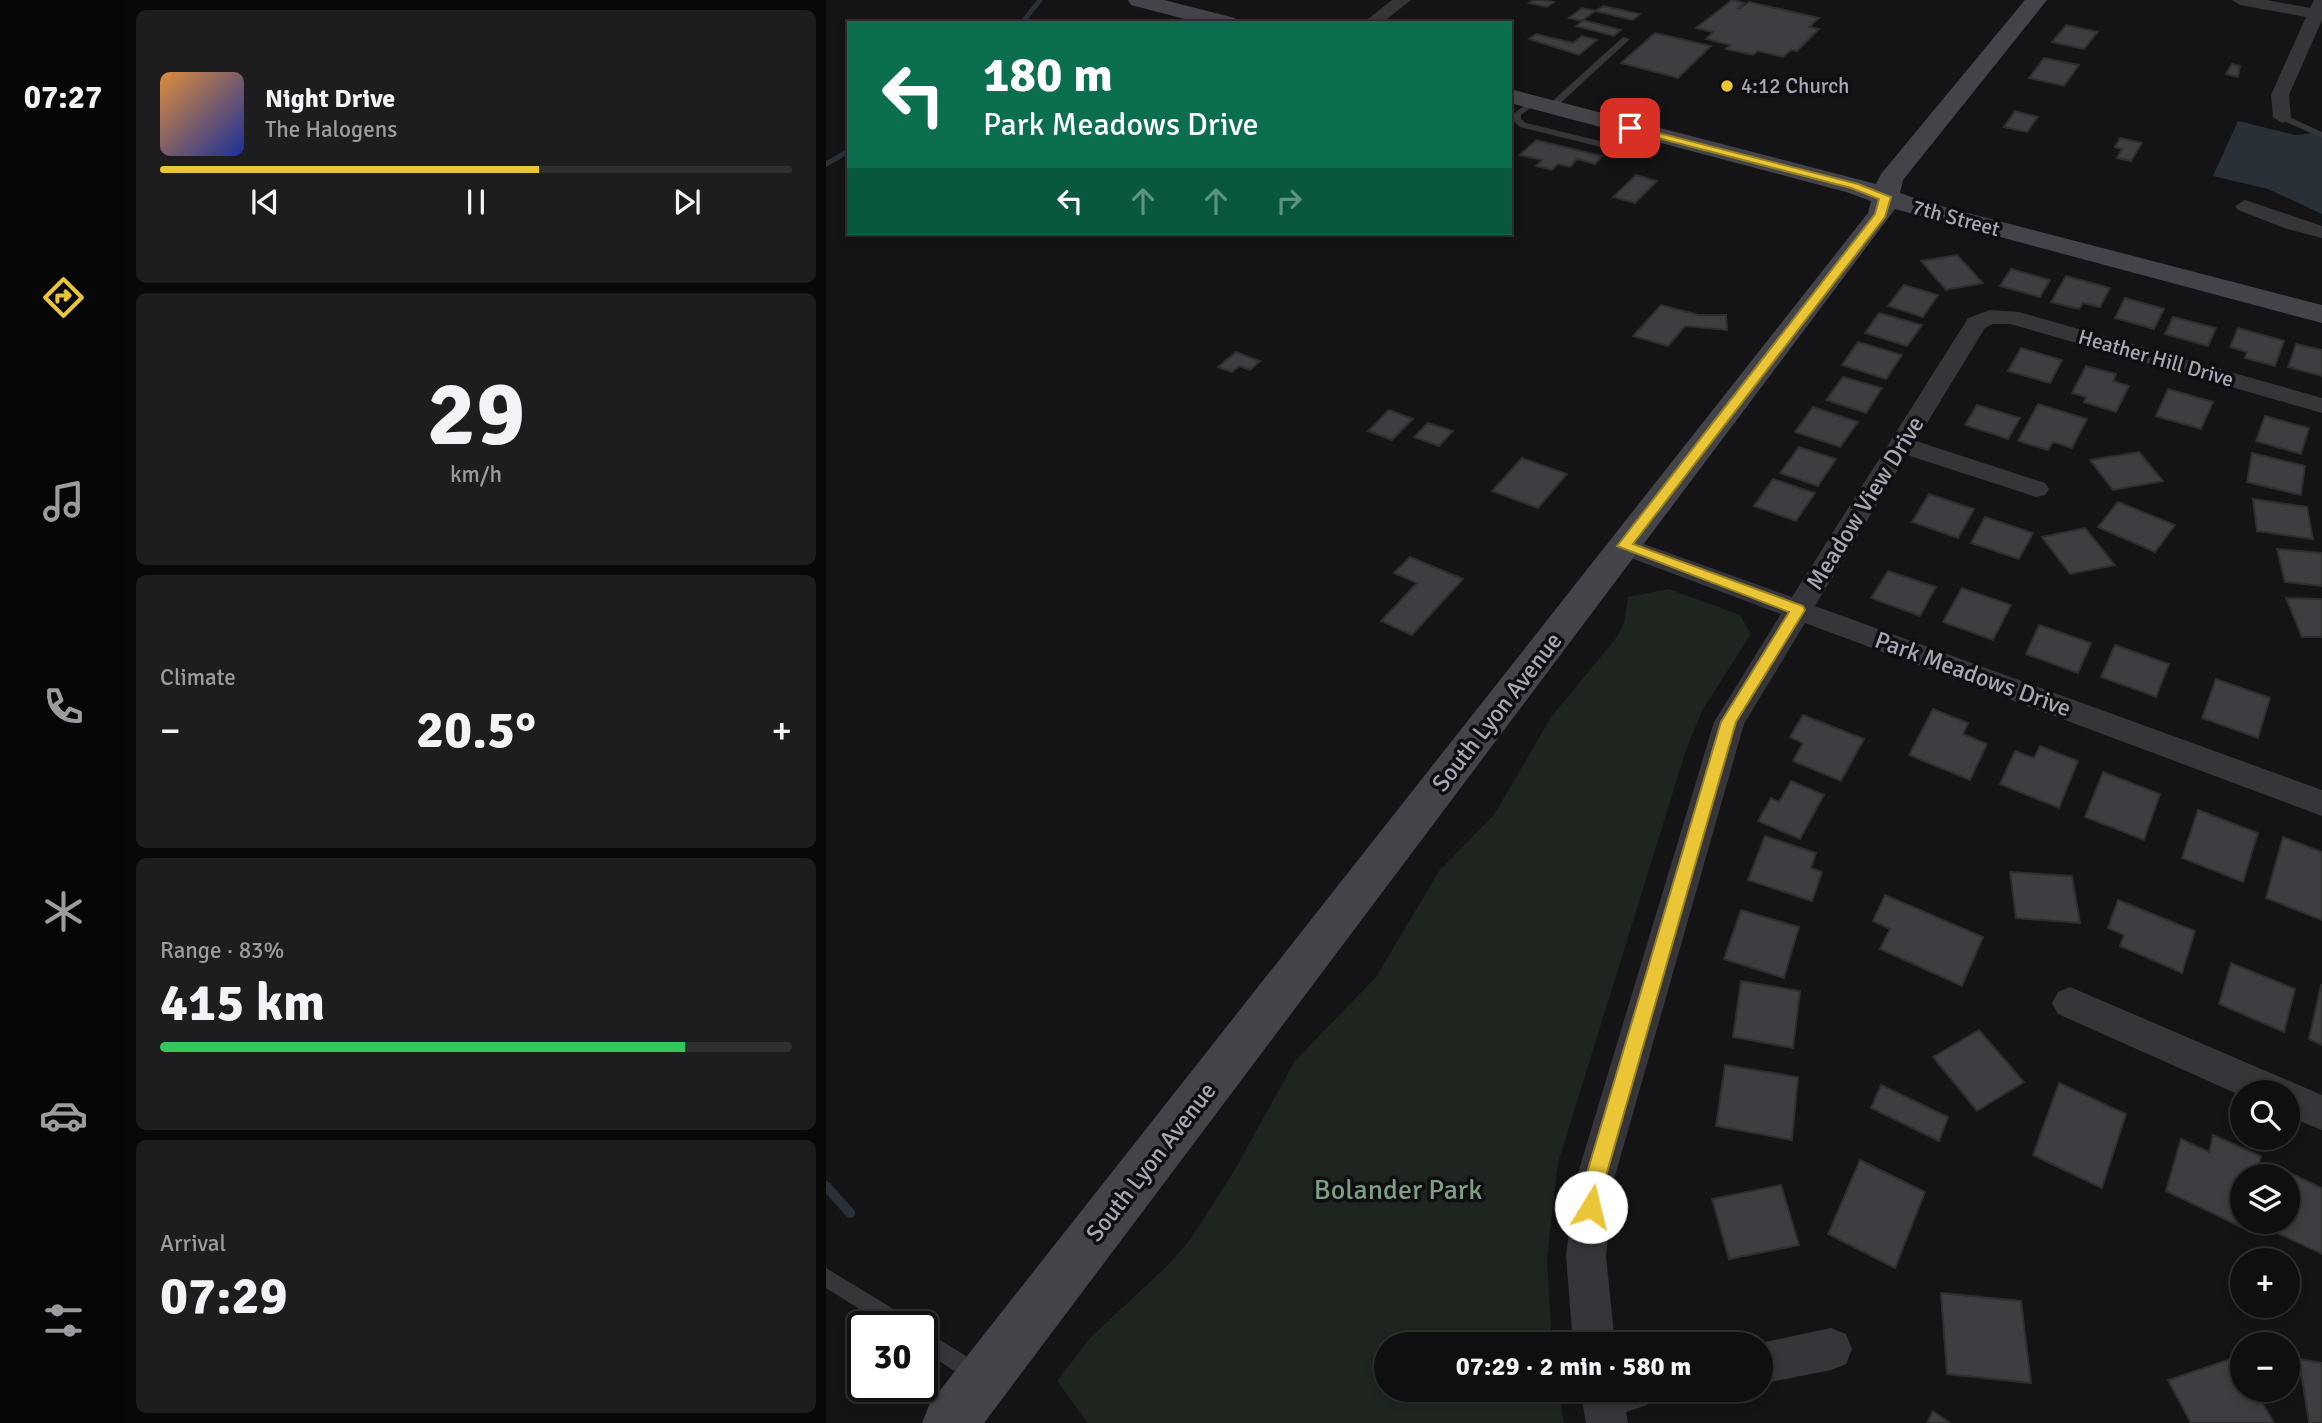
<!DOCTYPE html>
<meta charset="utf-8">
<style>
body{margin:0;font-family:Signika,sans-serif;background:#1d1c1e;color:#f1f3f6;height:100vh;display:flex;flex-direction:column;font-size:26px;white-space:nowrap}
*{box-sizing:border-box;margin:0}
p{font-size:23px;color:#9b9c9f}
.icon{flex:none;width:38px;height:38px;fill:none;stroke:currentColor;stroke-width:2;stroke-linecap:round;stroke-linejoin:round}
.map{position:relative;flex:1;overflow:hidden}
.details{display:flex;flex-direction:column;gap:10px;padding:10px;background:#080809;width:700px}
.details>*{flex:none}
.guide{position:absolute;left:21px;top:21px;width:665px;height:214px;border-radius:0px;box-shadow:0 4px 10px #0003,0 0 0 2px #2f2e30;background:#0b6e4f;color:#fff;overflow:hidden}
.fabs{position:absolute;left:1404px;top:1080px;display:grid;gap:14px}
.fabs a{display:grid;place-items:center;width:70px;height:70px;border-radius:50%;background:#0f0e10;box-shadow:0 4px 10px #0003,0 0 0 2px #2f2e30;font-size:35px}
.speed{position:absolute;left:21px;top:1311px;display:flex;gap:14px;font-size:35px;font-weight:700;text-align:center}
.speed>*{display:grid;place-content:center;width:91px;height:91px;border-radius:50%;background:#0f0e10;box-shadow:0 4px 10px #0003,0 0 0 2px #2f2e30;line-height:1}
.speed .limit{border:4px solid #111;border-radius:10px;background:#fff;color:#111}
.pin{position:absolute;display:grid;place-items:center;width:60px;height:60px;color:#fff;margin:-30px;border-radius:14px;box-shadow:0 4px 10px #0006}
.me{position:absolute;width:77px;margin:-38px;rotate:9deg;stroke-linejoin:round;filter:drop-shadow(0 0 5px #0008)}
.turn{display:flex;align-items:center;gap:24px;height:147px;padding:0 21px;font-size:32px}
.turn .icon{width:91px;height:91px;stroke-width:2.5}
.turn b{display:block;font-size:49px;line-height:60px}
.lanes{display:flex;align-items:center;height:66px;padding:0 21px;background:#0003;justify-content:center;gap:35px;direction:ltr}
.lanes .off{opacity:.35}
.big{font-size:52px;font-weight:700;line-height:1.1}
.details .card{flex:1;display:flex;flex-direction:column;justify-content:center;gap:10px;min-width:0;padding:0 24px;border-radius:10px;background:#1d1c1e}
.details .dial{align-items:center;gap:0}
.dial b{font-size:91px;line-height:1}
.song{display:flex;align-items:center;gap:21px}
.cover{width:84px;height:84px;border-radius:10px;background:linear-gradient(135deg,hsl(30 70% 55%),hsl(230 70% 35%))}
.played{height:7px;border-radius:4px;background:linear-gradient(90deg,#eac637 60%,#2f2e30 60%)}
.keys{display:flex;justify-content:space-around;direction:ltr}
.heat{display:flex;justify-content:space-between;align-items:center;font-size:38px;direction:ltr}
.charge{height:10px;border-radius:5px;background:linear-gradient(90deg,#34c759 83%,#2f2e30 0)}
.trip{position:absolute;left:548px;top:1332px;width:399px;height:70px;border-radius:35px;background:#0f0e10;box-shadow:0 4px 10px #0003,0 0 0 2px #2f2e30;font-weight:700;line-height:70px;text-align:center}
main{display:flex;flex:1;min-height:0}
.tab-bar{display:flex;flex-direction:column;width:126px;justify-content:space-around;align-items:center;background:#060606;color:#9b9c9f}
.tab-bar .icon{width:49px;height:49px}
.tab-bar .current{color:#eac637}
.tab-bar b{font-size:32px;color:#f1f3f6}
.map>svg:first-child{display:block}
</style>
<main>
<nav class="tab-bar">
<b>07:27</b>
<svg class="icon current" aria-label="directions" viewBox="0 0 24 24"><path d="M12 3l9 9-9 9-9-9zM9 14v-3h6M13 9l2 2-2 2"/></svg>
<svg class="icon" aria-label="music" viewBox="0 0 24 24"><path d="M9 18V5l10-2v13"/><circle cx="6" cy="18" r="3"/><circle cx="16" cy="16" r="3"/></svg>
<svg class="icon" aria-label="phone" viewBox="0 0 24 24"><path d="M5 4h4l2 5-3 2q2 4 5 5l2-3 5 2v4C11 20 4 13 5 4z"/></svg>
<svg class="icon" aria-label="climate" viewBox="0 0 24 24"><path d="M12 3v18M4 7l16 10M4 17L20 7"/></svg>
<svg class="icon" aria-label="car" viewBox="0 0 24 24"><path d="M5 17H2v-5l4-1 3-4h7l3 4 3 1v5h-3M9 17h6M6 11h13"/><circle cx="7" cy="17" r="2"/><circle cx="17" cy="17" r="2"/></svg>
<svg class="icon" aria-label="filters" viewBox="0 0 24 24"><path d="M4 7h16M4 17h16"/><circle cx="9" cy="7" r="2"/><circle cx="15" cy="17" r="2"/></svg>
</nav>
<section class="details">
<div class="card">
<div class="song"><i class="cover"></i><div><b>Night Drive</b><p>The Halogens</p></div></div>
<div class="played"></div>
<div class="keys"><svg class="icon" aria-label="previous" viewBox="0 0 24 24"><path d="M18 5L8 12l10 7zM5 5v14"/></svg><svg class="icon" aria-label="pause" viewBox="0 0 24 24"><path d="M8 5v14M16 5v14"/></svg><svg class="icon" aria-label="next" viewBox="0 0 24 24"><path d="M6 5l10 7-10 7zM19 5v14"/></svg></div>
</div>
<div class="card dial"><b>29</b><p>km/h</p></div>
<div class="card"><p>Climate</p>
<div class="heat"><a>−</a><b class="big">20.5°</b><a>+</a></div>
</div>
<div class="card"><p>Range · 83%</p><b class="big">415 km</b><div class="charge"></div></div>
<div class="card"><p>Arrival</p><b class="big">07:29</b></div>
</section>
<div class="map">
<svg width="1496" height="1423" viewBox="0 0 1496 1423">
<rect width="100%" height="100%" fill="#141315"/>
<!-- green -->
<path fill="#1e251f" d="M 843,589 L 914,615 L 925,634 L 876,711 L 861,747 L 732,1163 L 721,1258 L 726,1344 L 560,1344 L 560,1390 L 732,1390 L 738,1423 L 262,1423 L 231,1381 L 264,1338 L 343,1264 L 364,1240 L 408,1171 L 469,1061 L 550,977 L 613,871 L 668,815 L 725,717 L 791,637 L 798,623 L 802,597 Z"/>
<!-- water -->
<path fill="#2a3038" d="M 1412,121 L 1469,135 L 1496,132 L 1496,214 L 1442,189 L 1387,176 Z"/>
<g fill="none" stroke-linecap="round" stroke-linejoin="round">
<!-- stream-far1 -->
<path stroke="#2a3038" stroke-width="5" d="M 196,23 L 214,0
M 0,164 L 23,151"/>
<!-- stream -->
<path stroke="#2a3038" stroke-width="10" d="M 0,1186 L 24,1213"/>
</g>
<!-- building -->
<path fill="#3e3d42" stroke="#2e2e31" stroke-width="2" d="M 708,0 L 718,0 L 728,2 L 721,7 L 703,3 Z
M 906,0 L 918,3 L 912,8 L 915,8 L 923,2 L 993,18 L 983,27 L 993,29 L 971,51 L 965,50 L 957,57 L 932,51 L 927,55 L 900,49 L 904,45 L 880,39 L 887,32 L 870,28 Z
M 777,6 L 814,14 L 807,20 L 769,11 L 757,20 L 795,30 L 788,36 L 750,26 L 757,21 L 743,18 L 756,8 L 770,11 Z
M 1240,25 L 1272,32 L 1258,49 L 1226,42 Z
M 829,33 L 885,46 L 852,78 L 795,63 Z
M 710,34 L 747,43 L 756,36 L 771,40 L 753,55 L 703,39 Z
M 1218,58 L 1253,65 L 1238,86 L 1203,78 Z
M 1406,64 L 1414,66 L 1412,77 L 1400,74 Z
M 1189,111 L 1212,117 L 1201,132 L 1178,127 Z
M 1294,138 L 1316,143 L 1305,161 L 1291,158 L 1296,149 L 1289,147 Z
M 710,140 L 776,156 L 769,164 L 751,159 L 744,167 L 732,164 L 726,170 L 710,166 L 716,160 L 694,155 Z
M 810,175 L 831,181 L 809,203 L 787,197 Z
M 1131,255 L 1157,283 L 1120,290 L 1095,261 Z
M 1185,269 L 1224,280 L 1214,297 L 1174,286 Z
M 1240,276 L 1284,288 L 1274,307 L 1257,303 L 1253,309 L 1225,302 Z
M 1078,285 L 1112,295 L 1097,317 L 1062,306 Z
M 1299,298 L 1338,309 L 1328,329 L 1289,318 Z
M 835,305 L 873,315 L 900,315 L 901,330 L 859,326 L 842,346 L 807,336 Z
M 1053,313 L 1096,325 L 1081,346 L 1039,333 Z
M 1347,317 L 1390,328 L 1382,346 L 1339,334 Z
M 1412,328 L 1458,341 L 1449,366 L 1419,358 L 1421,352 L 1404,347 Z
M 1032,342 L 1076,355 L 1060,379 L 1016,365 Z
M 1470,344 L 1496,350 L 1496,376 L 1462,367 Z
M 1195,348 L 1236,360 L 1224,383 L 1182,371 Z
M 410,352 L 434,361 L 424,370 L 413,366 L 406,372 L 392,367 Z
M 1260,366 L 1290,374 L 1287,381 L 1303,386 L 1290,412 L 1258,402 L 1260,397 L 1246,393 Z
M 1017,377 L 1056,388 L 1040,413 L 1000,400 Z
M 1342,389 L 1387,402 L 1375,429 L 1330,416 Z
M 1212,404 L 1261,419 L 1246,448 L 1227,442 L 1222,450 L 1192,441 Z
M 1151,405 L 1194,418 L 1182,439 L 1139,425 Z
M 987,407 L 1032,422 L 1014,447 L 969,432 Z
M 563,410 L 587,419 L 566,440 L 542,431 Z
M 1439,416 L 1483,428 L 1475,454 L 1430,441 Z
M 602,423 L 627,431 L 613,446 L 588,437 Z
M 973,447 L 1010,459 L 992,486 L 954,473 Z
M 1313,452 L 1337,481 L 1287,490 L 1264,460 Z
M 1426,453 L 1479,466 L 1475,495 L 1421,482 Z
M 696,458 L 741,474 L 712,508 L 666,491 Z
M 947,479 L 989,493 L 970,521 L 928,506 Z
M 1103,494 L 1148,509 L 1132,538 L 1086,522 Z
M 1427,499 L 1481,507 L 1487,539 L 1431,531 Z
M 1292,502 L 1349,525 L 1329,552 L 1272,527 Z
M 1159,517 L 1207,533 L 1193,559 L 1145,543 Z
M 1259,528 L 1289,565 L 1244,574 L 1216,537 Z
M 1451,549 L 1496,553 L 1496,586 L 1459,582 Z
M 584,557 L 637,579 L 586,635 L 555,621 L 591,583 L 568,573 Z
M 1062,571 L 1110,587 L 1094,616 L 1045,598 Z
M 1136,588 L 1185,605 L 1167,640 L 1117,622 Z
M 1460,598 L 1496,599 L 1496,637 L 1476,637 Z
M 1213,625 L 1265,643 L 1252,673 L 1200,654 Z
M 1289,645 L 1343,664 L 1330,697 L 1275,677 Z
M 1390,679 L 1444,698 L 1432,738 L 1376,718 Z
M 1107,709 L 1142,723 L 1137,734 L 1161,744 L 1144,780 L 1083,755 Z
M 977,715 L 1038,739 L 1015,781 L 967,761 L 977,743 L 964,737 Z
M 1214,746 L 1252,761 L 1233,808 L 1174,784 L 1189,751 L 1208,758 Z
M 1277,772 L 1334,794 L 1318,840 L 1259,817 Z
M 965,781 L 998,795 L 974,839 L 932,821 L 945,798 L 953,802 Z
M 1372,810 L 1432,833 L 1417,882 L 1356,858 Z
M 939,836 L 990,853 L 985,868 L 996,872 L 986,901 L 922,880 Z
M 1457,837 L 1496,852 L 1496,920 L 1440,898 Z
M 1184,872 L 1246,876 L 1254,923 L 1190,918 Z
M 1059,895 L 1157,937 L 1136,986 L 1054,949 L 1064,929 L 1047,921 Z
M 1292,900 L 1369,931 L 1356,973 L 1294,946 L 1298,935 L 1282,928 Z
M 915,910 L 973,927 L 958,978 L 898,959 Z
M 1405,963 L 1469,989 L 1458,1032 L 1393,1004 Z
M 915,981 L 974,991 L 967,1048 L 907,1037 Z
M 1495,985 L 1496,985 L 1496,1045 L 1483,1039 Z
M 1153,1030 L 1198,1082 L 1151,1111 L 1107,1057 Z
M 899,1065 L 972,1077 L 966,1140 L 890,1126 Z
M 1233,1083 L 1300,1114 L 1276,1188 L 1207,1155 Z
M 1055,1085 L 1122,1117 L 1113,1141 L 1045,1108 Z
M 1387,1135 L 1435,1156 L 1430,1176 L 1416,1176 L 1417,1228 L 1340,1191 L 1355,1139 L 1383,1152 Z
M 1034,1160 L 1099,1192 L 1069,1268 L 1002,1234 Z
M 1451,1167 L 1496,1188 L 1496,1254 L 1437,1226 L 1438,1222 L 1461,1222 L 1461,1176 L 1449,1176 Z
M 955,1185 L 973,1245 L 903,1259 L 886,1199 Z
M 1115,1293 L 1195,1301 L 1205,1383 L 1121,1374 Z
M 1411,1357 L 1416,1366 L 1416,1390 L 1429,1390 L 1448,1423 L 1365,1423 L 1342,1380 Z
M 1473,1359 L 1496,1363 L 1496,1423 L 1483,1423 Z
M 1107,1411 L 1124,1423 L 1101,1423 Z"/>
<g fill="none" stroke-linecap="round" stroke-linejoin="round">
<!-- lane -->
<path fill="#35353a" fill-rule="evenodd" d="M 797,37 L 804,39 L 728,109 L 722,109 L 722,105 Z
M 707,99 L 710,100 L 710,104 L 695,115 L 695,119 L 700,123 L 803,148 L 813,147 L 827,132 L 835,134 L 819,152 L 803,154 L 694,127 L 686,120 L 687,114 Z
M 1453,115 L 1459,115 L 1496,132 L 1496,138 L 1453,119 Z
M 0,1268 L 84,1319 L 86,1326 L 60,1326 L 0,1288 Z
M 96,1329 L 158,1367 L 161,1374 L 158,1381 L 151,1384 L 144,1381 L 96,1350 Z"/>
<!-- street -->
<path fill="#35353a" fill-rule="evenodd" d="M 566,0 L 585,0 L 556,23 L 537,23 Z
M 1406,0 L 1441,0 L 1484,8 L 1488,0 L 1496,0 L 1496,20 L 1463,95 L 1465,117 L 1463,121 L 1456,123 L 1447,117 L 1445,95 L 1480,17 L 1414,5 Z
M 1419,200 L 1496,226 L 1496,238 L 1461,229 L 1412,210 L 1409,206 Z
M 1164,310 L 1193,312 L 1496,398 L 1496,413 L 1184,324 L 1167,324 L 1159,328 L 1090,441 L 1219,483 L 1223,489 L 1219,495 L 1210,497 L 1081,455 L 989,606 L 1496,790 L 1496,816 L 979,623 L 918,724 L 787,1183 L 780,1256 L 789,1344 L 747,1344 L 740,1256 L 749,1183 L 888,722 L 955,614 L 789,552 L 785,546 L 789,540 L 798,537 L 807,540 L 966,597 L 1139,323 L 1142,318 Z
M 1244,987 L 1496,1095 L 1496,1130 L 1461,1116 L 1461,1092 L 1416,1092 L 1416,1096 L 1232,1014 L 1226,1003 L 1232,992 Z
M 1005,1328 L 1020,1334 L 1026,1349 L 1020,1364 L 1005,1370 L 934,1384 L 934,1344 L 929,1344 Z
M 754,1390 L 827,1390 L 821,1405 L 800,1412 L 802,1423 L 760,1423 Z"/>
<!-- secondary -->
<path fill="#43434a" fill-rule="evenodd" d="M 302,0 L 338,0 L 409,18 L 412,23 L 374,23 L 305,5 Z
M 1199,0 L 1221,0 L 1077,180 L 1074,193 L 1103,203 L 1496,305 L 1496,323 L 1069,209 L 158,1423 L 96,1423 L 104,1403 L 1042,213 L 1045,201 L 1020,192 L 684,103 L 684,89 L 1050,184 L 1055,174 Z"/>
</g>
<!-- route -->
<path fill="#eac637" stroke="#988124" stroke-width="2" d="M 801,125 L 1032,184 L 1065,197 L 1059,217 L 807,544 L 977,606 L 979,610 L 910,722 L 778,1183 L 773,1214 L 765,1217 L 758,1214 L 755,1207 L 758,1183 L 895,722 L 963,612 L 791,546 L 1049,214 L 1053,199 L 1025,188 L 801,130 Z"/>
<!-- markers -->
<circle fill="#eac637" stroke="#0f0e10" stroke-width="2.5" cx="901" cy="86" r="7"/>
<g text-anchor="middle" stroke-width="7" stroke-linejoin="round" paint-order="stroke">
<!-- far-poi labels -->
<g font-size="21" fill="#a6a8b5" stroke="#0f0e10" text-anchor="start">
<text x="915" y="93">4:12 Church</text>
</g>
<!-- far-street labels -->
<g font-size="21" fill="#a6a8b5" stroke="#0f0e10">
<text transform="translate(1130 218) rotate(15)" y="7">7th Street</text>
<text transform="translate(1330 358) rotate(16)" y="7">Heather Hill Drive</text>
</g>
<!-- street labels -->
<g font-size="24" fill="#a6a8b5" stroke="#0f0e10">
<text transform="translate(1039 503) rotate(-58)" y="8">Meadow View Drive</text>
<text transform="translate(1147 674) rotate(20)" y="8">Park Meadows Drive</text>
<text transform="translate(671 712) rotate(-52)" y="8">South Lyon Avenue</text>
<text transform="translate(325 1162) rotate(-52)" y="8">South Lyon Avenue</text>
</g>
<!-- near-park labels -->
<g font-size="28" fill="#7d9f84" stroke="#0f0e10">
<text x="572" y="1199">Bolander Park</text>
</g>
</g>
</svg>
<div class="fabs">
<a><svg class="icon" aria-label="search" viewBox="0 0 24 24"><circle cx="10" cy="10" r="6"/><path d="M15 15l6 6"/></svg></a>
<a><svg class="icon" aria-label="layers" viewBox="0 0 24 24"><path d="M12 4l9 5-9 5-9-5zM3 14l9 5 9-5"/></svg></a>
<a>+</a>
<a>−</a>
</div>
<div class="speed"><div class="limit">30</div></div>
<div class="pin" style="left:804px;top:128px;background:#d93025"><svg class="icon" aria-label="arrive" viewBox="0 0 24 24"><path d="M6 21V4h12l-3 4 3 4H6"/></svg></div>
<svg class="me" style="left:765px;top:1207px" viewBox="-20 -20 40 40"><circle r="19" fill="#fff"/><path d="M0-13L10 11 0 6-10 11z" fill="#eac637"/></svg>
<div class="trip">07:29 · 2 min · 580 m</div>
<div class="guide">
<div class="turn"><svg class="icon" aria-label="left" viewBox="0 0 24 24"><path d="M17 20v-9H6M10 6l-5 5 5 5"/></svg><div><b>180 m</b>Park Meadows Drive</div></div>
<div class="lanes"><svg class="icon" aria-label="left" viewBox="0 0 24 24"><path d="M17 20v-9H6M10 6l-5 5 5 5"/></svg><svg class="icon off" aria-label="ahead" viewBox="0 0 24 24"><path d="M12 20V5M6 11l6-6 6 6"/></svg><svg class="icon off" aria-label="ahead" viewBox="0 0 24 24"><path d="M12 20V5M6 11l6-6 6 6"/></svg><svg class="icon off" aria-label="right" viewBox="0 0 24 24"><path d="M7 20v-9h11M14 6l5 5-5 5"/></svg></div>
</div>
</div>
</main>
